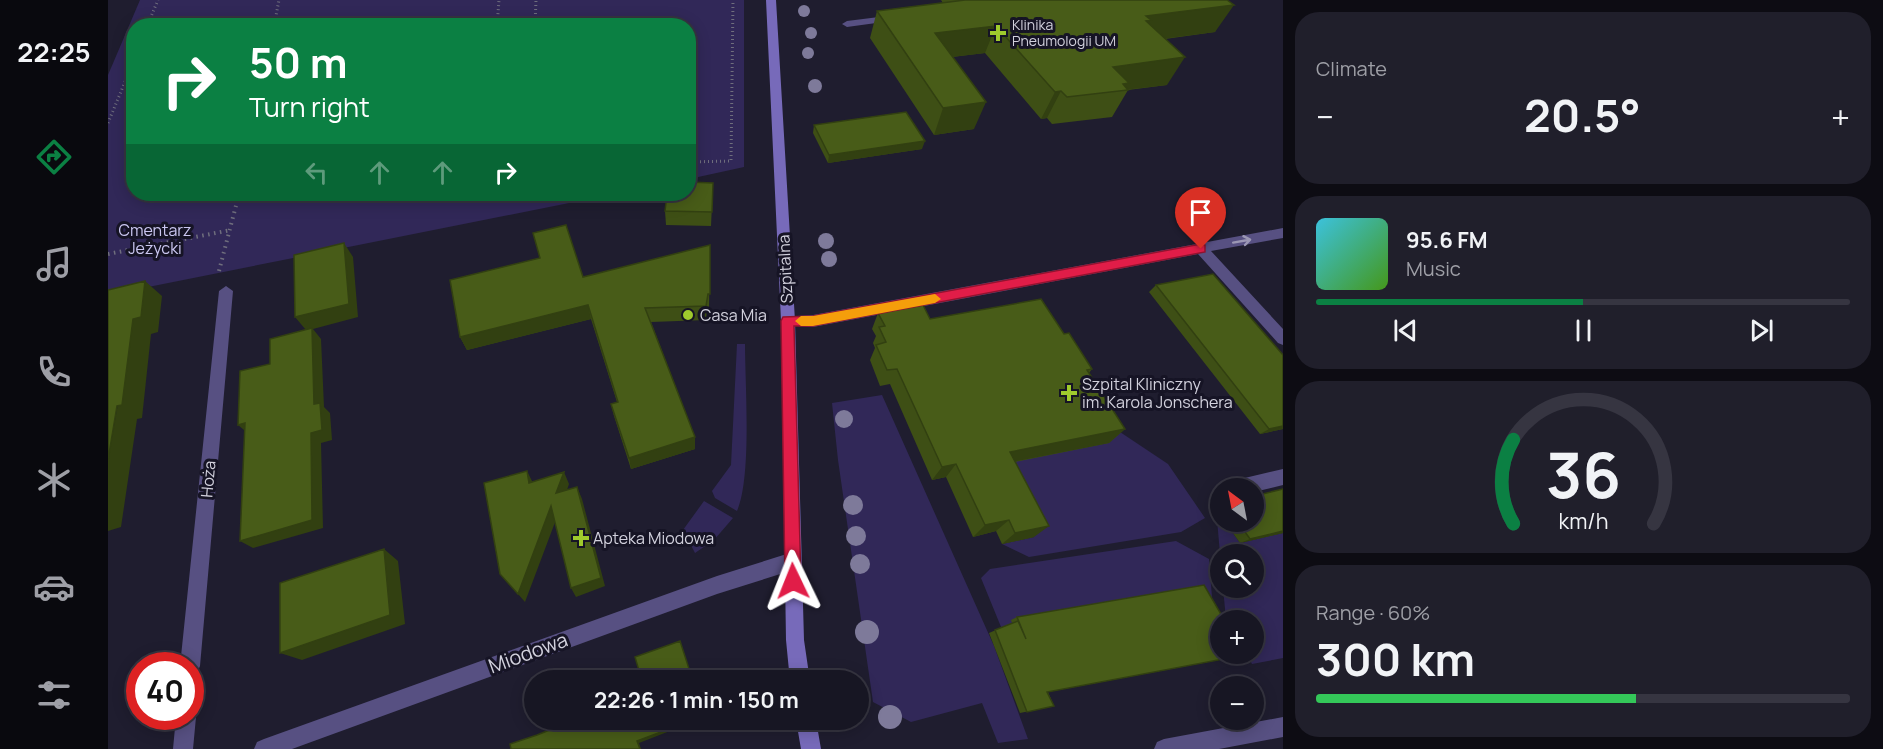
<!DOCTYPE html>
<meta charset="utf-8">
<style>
body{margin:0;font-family:Manrope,sans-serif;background:#201f2b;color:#f1f3f6;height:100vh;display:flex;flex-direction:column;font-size:22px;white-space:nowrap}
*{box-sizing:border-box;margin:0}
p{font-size:20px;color:#9e9fa6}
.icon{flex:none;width:33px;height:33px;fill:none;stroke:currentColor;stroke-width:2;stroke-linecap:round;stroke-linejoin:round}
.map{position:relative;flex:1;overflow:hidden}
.sheet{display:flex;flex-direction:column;gap:12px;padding:12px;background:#0d0c13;width:600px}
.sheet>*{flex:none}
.top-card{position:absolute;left:18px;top:18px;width:570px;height:183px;border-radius:24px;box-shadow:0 3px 15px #0003,0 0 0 2px #363541;background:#0b8043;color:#fff;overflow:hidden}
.needle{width:39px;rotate:328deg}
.buttons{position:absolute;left:1102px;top:478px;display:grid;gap:12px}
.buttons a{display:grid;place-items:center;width:54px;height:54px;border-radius:50%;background:#171623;box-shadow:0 3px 15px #0003,0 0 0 2px #363541;font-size:30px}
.speed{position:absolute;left:18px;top:652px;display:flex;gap:12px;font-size:30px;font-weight:700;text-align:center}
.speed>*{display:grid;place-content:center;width:78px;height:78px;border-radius:50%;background:#171623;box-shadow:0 3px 15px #0003,0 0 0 2px #363541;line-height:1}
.speed .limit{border:9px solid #d22;background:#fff;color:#111}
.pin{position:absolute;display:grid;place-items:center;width:51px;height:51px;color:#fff;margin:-62px -26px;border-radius:50% 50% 50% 0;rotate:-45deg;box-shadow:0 0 6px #0007}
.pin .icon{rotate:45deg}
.me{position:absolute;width:66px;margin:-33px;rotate:358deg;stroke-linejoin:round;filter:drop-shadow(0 0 4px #0008)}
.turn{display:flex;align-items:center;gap:21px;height:126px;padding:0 24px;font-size:27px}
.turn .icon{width:78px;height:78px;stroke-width:2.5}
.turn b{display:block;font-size:42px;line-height:51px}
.lanes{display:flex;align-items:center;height:57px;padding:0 24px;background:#0003;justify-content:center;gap:30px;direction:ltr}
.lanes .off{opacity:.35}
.big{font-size:45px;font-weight:700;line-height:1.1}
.sheet .tile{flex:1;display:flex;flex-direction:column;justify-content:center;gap:9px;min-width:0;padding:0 21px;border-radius:24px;background:#201f2b}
.sheet .dial{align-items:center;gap:0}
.dial svg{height:156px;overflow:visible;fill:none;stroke:#363541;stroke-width:7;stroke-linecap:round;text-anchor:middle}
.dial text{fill:#f1f3f6;stroke:none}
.song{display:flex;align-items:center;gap:18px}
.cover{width:72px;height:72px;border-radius:9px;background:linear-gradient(135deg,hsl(190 70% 55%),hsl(100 70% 35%))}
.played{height:6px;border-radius:3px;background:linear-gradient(90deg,#0b8043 50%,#363541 50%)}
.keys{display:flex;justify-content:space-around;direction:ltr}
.heat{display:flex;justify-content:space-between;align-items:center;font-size:33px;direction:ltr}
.charge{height:9px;border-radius:4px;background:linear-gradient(90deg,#34c759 60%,#363541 0)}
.trip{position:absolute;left:416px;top:670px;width:345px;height:60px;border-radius:30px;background:#171623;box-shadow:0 3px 15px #0003,0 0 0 2px #363541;font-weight:700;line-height:60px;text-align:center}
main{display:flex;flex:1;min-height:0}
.dock{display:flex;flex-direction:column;width:108px;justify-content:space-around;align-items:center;background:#09090e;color:#9e9fa6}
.dock .icon{width:42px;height:42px}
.dock .selected{color:#0b8043}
.dock b{font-size:27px;color:#f1f3f6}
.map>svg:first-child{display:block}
</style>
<main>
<nav class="dock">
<b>22:25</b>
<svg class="icon selected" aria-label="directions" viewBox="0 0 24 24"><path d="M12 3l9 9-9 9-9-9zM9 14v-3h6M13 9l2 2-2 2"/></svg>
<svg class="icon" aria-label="music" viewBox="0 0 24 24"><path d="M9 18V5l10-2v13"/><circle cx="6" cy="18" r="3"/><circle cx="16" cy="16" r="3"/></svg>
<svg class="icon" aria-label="phone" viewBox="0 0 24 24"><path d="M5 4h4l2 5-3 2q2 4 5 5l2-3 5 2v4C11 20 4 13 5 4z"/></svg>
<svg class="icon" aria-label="climate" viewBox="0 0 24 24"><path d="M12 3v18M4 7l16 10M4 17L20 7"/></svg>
<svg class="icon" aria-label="car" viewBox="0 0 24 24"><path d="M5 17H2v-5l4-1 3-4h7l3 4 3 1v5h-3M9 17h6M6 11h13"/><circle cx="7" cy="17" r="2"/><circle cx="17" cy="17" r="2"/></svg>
<svg class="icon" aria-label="filters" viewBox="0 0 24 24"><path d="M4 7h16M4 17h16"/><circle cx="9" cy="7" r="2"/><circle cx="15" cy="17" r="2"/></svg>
</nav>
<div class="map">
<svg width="1175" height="749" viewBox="0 0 1175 749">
<rect width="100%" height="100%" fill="#1f1d2f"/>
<!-- green -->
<path fill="#312858" d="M 32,0 L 636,0 L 636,167 L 581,179 L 580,26 L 26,26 L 26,194 L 506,194 L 0,295 L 0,75 Z
M 629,344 L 637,344 C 637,385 644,476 629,511 L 607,498 L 604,491 L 623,465 Z
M 774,395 L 886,646 L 920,739 L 890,743 L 874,703 L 803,722 L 765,702 L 730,460 L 724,403 Z
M 1006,428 L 1060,464 L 1097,518 L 1073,532 L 921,557 L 894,544 L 926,537 L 889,465 Z
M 596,501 L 625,518 L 606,540 L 587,553 L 575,530 Z
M 1108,508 L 1113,516 L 1113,522 L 1117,522 L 1132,543 L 1175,533 L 1175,658 L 1144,664 L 1139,654 L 1146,654 L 1146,621 L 1118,619 L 1115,588 L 1146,588 L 1146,555 L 1113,555 L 1113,565 Z
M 1068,541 L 1101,559 L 1105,610 L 900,644 L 873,578 L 882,569 Z"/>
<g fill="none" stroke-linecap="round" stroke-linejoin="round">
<!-- path-far1 -->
<path stroke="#6f6e7d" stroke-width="3" stroke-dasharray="1 3" stroke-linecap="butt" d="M 39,26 L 50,0
M 166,26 L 171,0
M 389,26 L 391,0
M 427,26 L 428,0
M 0,123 L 26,60
M 580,162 L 623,161 L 625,0"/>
<!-- path -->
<path stroke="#6f6e7d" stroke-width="4" stroke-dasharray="1.5 4.5" stroke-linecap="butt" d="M 0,254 L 123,230
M 111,271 L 131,194"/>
<!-- lane -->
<path fill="#575082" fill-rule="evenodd" d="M 787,15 L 790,16 L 790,20 L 739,27 L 734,24 L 739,21 Z
M 1175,228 L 1175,238 L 1103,251 L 1175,329 L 1175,345 L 1170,343 L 1090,254 L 705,327 L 675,325 L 673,321 L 675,317 L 705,315 Z
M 1175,469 L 1175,485 L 1146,492 L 1146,489 L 1116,489 L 1118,483 L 1124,481 Z
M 1175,717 L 1175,737 L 1111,749 L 1046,749 L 1049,742 L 1056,739 Z"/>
<!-- street -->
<path fill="#575082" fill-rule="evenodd" d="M 118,286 L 125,291 L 92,666 L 89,673 L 82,675 L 82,666 L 72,666 L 111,291 Z
M 685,552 L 691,555 L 694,561 L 691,567 L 685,570 L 609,594 L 184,749 L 146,749 L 149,742 L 156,739 L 609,576 Z
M 82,709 L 88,717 L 85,749 L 65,749 L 68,717 L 82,717 Z"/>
<!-- secondary -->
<path fill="#776aba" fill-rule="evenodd" d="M 658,0 L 668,0 L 687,321 L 696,640 L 702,681 L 682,681 L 678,640 L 673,321 Z
M 688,720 L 708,720 L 713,749 L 693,749 Z"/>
</g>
<!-- trees -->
<g fill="#7e7a9a">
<circle cx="696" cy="11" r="6"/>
<circle cx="703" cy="33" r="6"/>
<circle cx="700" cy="53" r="6"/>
<circle cx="707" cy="86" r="7"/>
<circle cx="718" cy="241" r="8"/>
<circle cx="721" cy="259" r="8"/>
<circle cx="736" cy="419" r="9"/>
<circle cx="745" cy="505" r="10"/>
<circle cx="748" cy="536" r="10"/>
<circle cx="752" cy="564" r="10"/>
<circle cx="759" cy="632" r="12"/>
<circle cx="782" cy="717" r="12"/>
</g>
<!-- wall -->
<path fill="#3e4f15" d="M 833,0 L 1119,0 L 1107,32 L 1057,39 L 1059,85 L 1020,90 L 1004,117 L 944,124 L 939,118 L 933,119 L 877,53 L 844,57 L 866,129 L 826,135 L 762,38 L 769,11 L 835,3 Z
M 706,125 L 814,149 L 720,163 L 705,133 Z
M 605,183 L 603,226 L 558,225 L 557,211 Z
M 602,245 L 601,309 L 599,309 L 598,320 L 543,322 L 587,437 L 587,449 L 523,469 L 506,416 L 503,404 L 509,402 L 483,319 L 359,350 L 352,337 Z
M 1048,285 L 1175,355 L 1175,429 L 1152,434 L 1041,292 Z
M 770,313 L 956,334 L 984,369 L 981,373 L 1017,429 L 1001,443 L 907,462 L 926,537 L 894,544 L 888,531 L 865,537 L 838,477 L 824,480 L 782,384 L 772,386 L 762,360 L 767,348 L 765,343 L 768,336 L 764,329 Z
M 1113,505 L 1113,516 L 1108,508 Z
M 1117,522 L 1146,522 L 1175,533 L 1132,543 Z
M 909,617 L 1137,655 L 940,692 L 946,706 L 912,713 L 881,633 L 904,623 L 903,620 Z"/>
<!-- shaded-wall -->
<path fill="#324011" d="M 1126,5 L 1107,32 L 1030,42 L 1038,16 Z
M 888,26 L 877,53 L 818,60 L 827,33 Z
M 1077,57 L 1059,85 L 990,93 L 1005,67 Z
M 953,91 L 939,118 L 933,119 L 947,92 Z
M 878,102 L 866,129 L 826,135 L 835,108 Z
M 817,141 L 814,149 L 720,163 L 721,155 Z
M 236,243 L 245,257 L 250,317 L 205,329 L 213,339 L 216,407 L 222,413 L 224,440 L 213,443 L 215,528 L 145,548 L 132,541 L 203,433 L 198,330 L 187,317 Z
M 37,281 L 54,296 L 50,332 L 43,334 L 34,418 L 29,419 L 13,527 L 0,531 L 0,460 L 25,319 Z
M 480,305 L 483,319 L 359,350 L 352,337 Z
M 137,423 L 142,435 L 130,425 Z
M 1175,426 L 1175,429 L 1152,434 L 1161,429 Z
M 1017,429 L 1001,443 L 889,465 L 902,452 Z
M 587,437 L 587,449 L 523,469 L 521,458 Z
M 848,464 L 838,477 L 824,480 L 834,467 Z
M 419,471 L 425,483 L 421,483 Z
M 456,472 L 461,484 L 454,505 L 448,493 Z
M 469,487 L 474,499 L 497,586 L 468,597 L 463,588 Z
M 443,506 L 449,517 L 417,602 L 410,594 Z
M 901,520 L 888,531 L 865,537 L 877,525 Z
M 941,526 L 926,537 L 894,544 L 907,533 Z
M 1175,531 L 1175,533 L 1132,543 L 1142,539 Z
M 276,549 L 290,561 L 297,624 L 194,660 L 172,653 Z
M 585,720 L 590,720 L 531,743 L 533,749 L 532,749 L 529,741 Z"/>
<!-- building -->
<path fill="#485c18" stroke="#324011" stroke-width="1.5" d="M 857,0 L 1119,0 L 1126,5 L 1038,16 L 1043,20 L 1038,21 L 1077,57 L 1005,67 L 1021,83 L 1015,84 L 1020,90 L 959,97 L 953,91 L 947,92 L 888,26 L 827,33 L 878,102 L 835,108 L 769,11 Z
M 798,112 L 817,141 L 721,155 L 706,125 Z
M 580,182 L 605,183 L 604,212 L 557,211 L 559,194 L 580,194 Z
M 458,225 L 475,277 L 602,245 L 602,294 L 600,294 L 598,306 L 537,308 L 587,437 L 521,458 L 503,404 L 510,402 L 480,305 L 352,337 L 342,280 L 432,258 L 425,233 Z
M 236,243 L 241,304 L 187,317 L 186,255 Z
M 1105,274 L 1175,355 L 1175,426 L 1161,429 L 1048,285 Z
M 37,281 L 33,317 L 25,319 L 14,405 L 9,406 L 0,460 L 0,290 Z
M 933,299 L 956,334 L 961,333 L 984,369 L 979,370 L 1017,429 L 902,452 L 941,526 L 907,533 L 901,520 L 877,525 L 848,464 L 834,467 L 789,369 L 779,370 L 768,345 L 778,342 L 771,327 L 777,326 L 770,313 L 815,305 L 822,319 Z
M 204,328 L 206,404 L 212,403 L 214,430 L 203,433 L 204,520 L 132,541 L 137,423 L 130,425 L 132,371 L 162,364 L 162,339 Z
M 419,471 L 421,483 L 456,472 L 448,493 L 469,487 L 493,578 L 463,588 L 443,506 L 410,594 L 392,574 L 376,483 Z
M 1175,489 L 1175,531 L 1142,539 L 1130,522 L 1146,522 L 1146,496 Z
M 276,549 L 282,615 L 172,653 L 172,583 Z
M 1096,585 L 1117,621 L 1113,621 L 1113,654 L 1137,654 L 1137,655 L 939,692 L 946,706 L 919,712 L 887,630 L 910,621 L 918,639 L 909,617 Z
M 572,641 L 585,681 L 534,681 L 527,657 Z
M 467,720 L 585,720 L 529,741 L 532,749 L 403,749 L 402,744 L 429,735 Z"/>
<!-- one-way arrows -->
<defs><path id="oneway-shaft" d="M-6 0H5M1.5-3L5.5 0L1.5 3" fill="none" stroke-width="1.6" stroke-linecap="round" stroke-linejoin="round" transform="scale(1.5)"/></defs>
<use stroke="#9b97b4" href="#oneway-shaft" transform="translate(1134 241) rotate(-10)"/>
<!-- route -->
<path fill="#e11d48" stroke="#92132f" stroke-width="1.5" d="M 1093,244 L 1097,245 L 1097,252 L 705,326 L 686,326 L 693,581 L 691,586 L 685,589 L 679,586 L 677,581 L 673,321 L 675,317 L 705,316 Z"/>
<!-- slow -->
<path fill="#f59e0b" d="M 827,294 L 833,299 L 827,303 L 705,326 L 693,326 L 687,321 L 693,316 L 705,316 Z"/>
<!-- markers -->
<g fill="#9fca2d" stroke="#161425" stroke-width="2">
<path d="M887 24h6v6h6v6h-6v6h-6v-6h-6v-6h6z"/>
<circle cx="580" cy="315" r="6"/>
<path d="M958 384h6v6h6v6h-6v6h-6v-6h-6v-6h6z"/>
<path d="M470 529h6v6h6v6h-6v6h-6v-6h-6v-6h6z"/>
</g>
<g text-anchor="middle" stroke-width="6" stroke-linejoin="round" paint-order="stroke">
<!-- far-poi labels -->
<g font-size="14" fill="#d2d1dd" stroke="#161425" text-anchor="start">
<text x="904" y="30">Klinika<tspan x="904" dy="16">Pneumologii UM</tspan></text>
</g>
<!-- park labels -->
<g font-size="16" fill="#cbc7f1" stroke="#161425">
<text x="47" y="236">Cmentarz<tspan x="47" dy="18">Jeżycki</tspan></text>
</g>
<!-- street labels -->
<g font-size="16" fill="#d2d1dd" stroke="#161425">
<text transform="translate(677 269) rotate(-93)" y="6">Szpitalna</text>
<text transform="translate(100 479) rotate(-85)" y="6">Hoża</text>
</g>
<!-- poi labels -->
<g font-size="16" fill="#d2d1dd" stroke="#161425" text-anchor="start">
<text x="592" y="321">Casa Mia</text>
<text x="974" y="390">Szpital Kliniczny<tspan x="974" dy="18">im. Karola Jonschera</tspan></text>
<text x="485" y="544">Apteka Miodowa</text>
</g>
<!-- near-street labels -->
<g font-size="20" fill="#d2d1dd" stroke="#161425">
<text transform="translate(420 653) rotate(-20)" y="7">Miodowa</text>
</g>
</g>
</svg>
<div class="buttons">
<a><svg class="needle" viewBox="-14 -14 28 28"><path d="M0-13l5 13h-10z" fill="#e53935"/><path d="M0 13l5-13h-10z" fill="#9e9fa6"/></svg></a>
<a><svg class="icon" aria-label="search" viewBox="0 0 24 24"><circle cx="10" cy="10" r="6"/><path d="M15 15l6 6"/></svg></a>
<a>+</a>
<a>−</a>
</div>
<div class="speed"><div class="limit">40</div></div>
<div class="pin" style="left:1093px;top:249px;background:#d93025"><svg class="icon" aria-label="arrive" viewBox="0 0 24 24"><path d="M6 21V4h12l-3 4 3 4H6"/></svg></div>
<svg class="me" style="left:685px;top:581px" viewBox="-20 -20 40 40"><path d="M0-17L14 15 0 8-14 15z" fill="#e11d48" stroke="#fff" stroke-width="4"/></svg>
<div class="trip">22:26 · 1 min · 150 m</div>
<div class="top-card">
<div class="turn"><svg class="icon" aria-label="right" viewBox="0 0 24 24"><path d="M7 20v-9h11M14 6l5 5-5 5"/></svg><div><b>50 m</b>Turn right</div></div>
<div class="lanes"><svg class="icon off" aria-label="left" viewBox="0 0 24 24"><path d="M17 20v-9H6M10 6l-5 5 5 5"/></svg><svg class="icon off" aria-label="ahead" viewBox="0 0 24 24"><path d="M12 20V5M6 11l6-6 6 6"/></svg><svg class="icon off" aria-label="ahead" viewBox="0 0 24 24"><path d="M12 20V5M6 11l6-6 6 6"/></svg><svg class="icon" aria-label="right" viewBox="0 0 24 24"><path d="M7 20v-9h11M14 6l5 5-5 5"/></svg></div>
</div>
</div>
<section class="sheet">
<div class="tile"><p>Climate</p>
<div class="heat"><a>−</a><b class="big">20.5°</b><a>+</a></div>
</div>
<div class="tile">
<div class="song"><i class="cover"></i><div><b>95.6 FM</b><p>Music</p></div></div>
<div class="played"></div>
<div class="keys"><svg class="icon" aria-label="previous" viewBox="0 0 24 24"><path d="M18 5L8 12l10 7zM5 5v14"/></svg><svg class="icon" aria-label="pause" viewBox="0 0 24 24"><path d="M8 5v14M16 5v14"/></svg><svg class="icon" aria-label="next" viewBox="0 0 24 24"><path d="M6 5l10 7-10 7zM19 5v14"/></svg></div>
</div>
<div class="tile dial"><svg viewBox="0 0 100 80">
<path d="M14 69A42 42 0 1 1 86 69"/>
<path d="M14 69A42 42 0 0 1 14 26" stroke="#0b8043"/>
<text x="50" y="56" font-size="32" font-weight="700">36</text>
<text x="50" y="72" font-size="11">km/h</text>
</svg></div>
<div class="tile"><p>Range · 60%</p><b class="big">300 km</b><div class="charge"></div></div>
</section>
</main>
